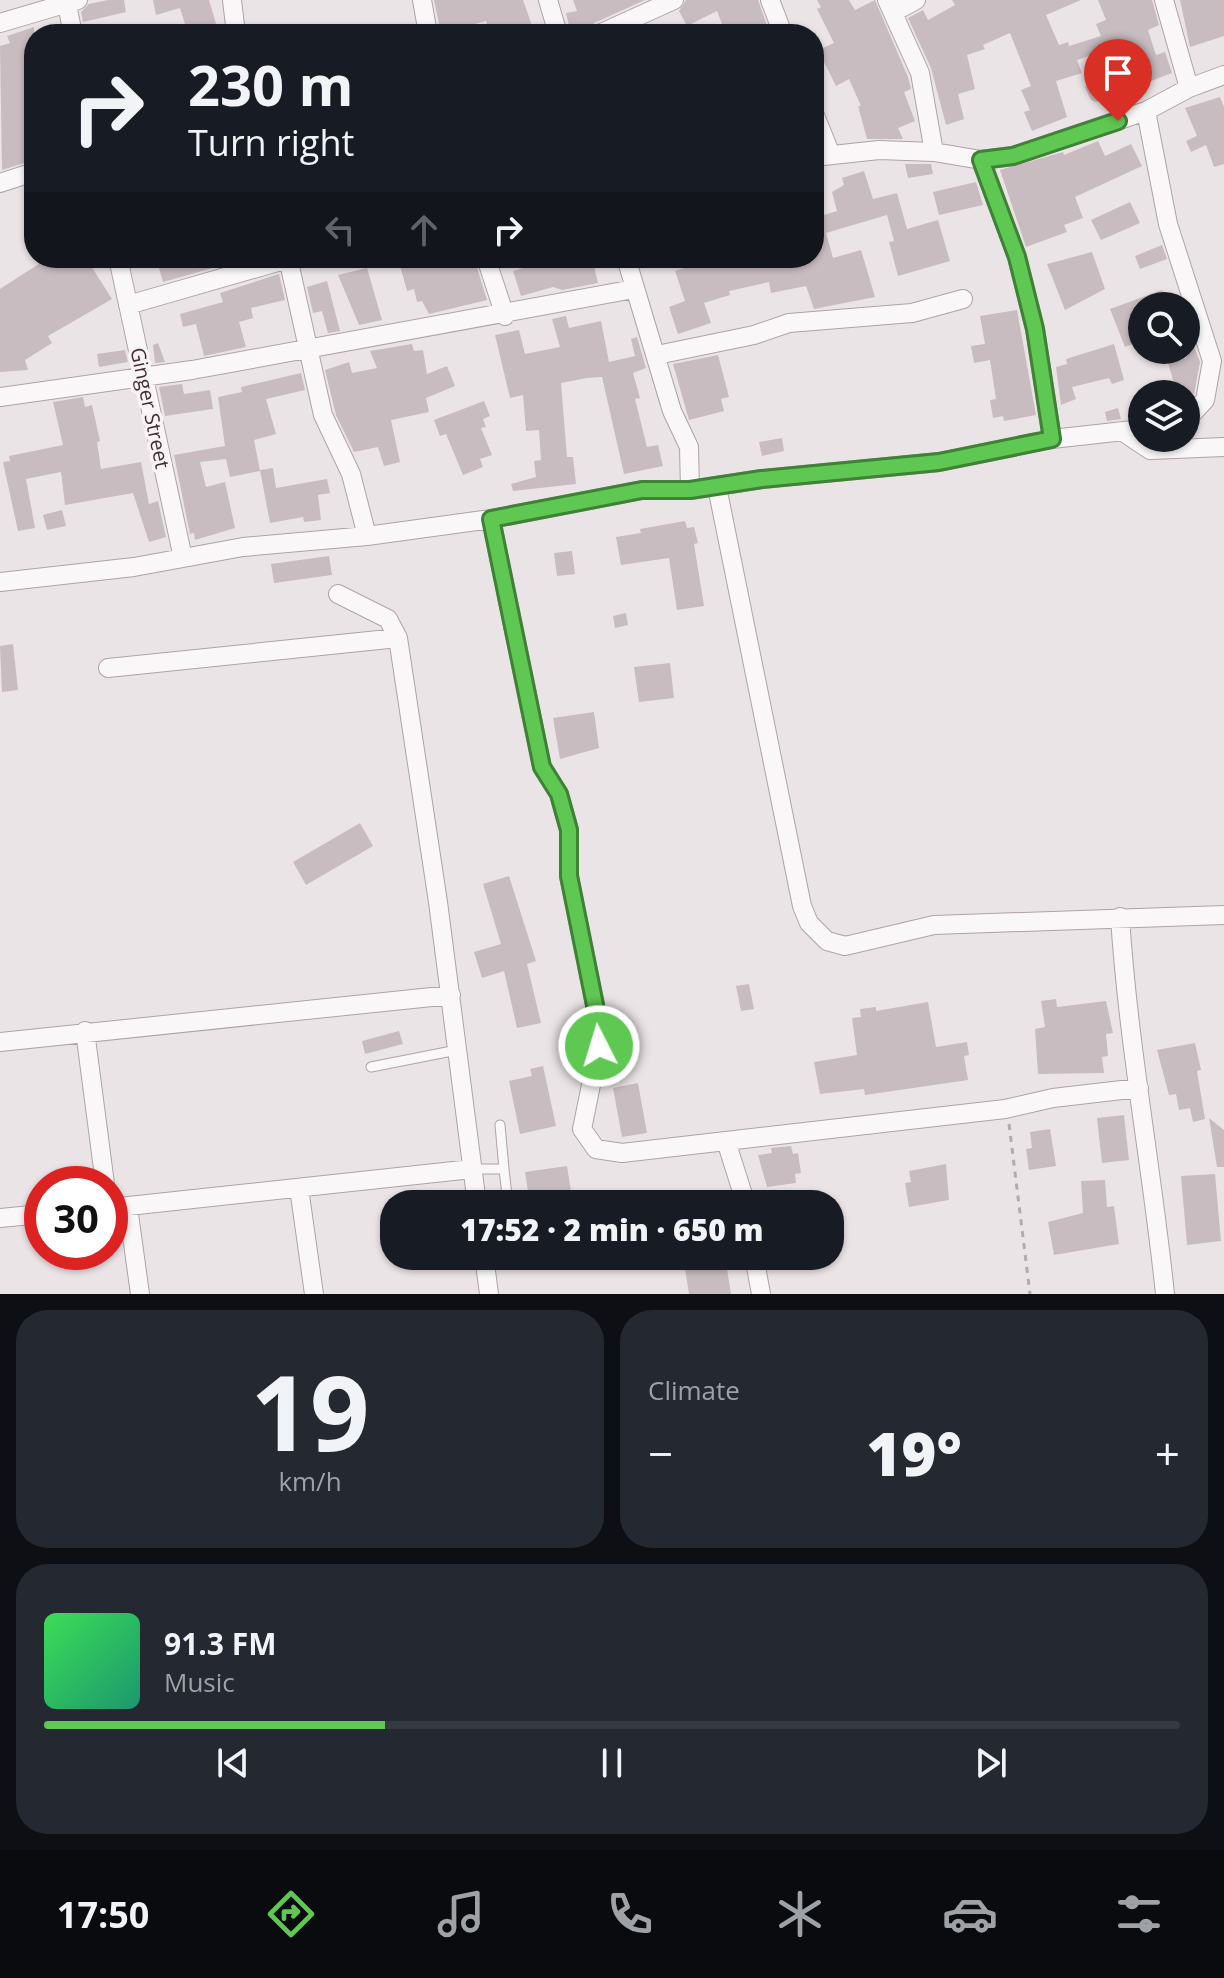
<!DOCTYPE html>
<meta charset="utf-8">
<style>
body{margin:0;font-family:"Open Sans",sans-serif;background:#242831;color:#f1f3f6;height:100vh;display:flex;flex-direction:column;font-size:30px;white-space:nowrap}
*{box-sizing:border-box;margin:0}
p{font-size:26px;color:#9ea1a6}
.icon{flex:none;width:44px;height:44px;fill:none;stroke:currentColor;stroke-width:2;stroke-linecap:round;stroke-linejoin:round}
.map{position:relative;height:1294px;overflow:hidden}
.panel{display:flex;flex-direction:column;gap:16px;padding:16px;background:#0d0f14;flex:1}
.panel>*{flex:none}
.guide{position:absolute;left:24px;top:24px;width:800px;height:244px;border-radius:32px;box-shadow:0 2px 6px #0004;background:#171b24;color:#f1f3f6;overflow:hidden}
.tools{position:absolute;left:1128px;top:292px;display:grid;gap:16px}
.tools a{display:grid;place-items:center;width:72px;height:72px;border-radius:50%;background:#171b24;box-shadow:0 2px 6px #0004;font-size:40px}
.speed{position:absolute;left:24px;top:1166px;display:flex;gap:16px;font-size:40px;font-weight:700;text-align:center}
.speed>*{display:grid;place-content:center;width:104px;height:104px;border-radius:50%;background:#171b24;box-shadow:0 2px 6px #0004;line-height:1}
.speed .limit{border:12px solid #d22;background:#fff;color:#111}
.pin{position:absolute;display:grid;place-items:center;width:68px;height:68px;color:#fff;margin:-82px -34px;border-radius:50% 50% 50% 0;rotate:-45deg;box-shadow:0 0 8px #0007}
.pin .icon{rotate:45deg}
.me{position:absolute;width:88px;margin:-44px;rotate:355deg;stroke-linejoin:round;filter:drop-shadow(0 0 6px #0008)}
.turn{display:flex;align-items:center;gap:28px;height:168px;padding:0 32px;font-size:36px}
.turn .icon{width:104px;height:104px;stroke-width:2.5}
.turn b{display:block;font-size:56px;line-height:68px}
.lanes{display:flex;align-items:center;height:76px;padding:0 32px;background:#0003;justify-content:center;gap:40px;direction:ltr}
.lanes .off{opacity:.35}
.big{font-size:60px;font-weight:800;line-height:1.1}
.panel .widget{flex:1;display:flex;flex-direction:column;justify-content:center;gap:12px;min-width:0;padding:0 28px;border-radius:32px;background:#242831}
.panel .dial{align-items:center;gap:0}
.dial b{font-size:104px;line-height:1}
.song{display:flex;align-items:center;gap:24px}
.cover{width:96px;height:96px;border-radius:12px;background:linear-gradient(135deg,hsl(130 70% 55%),hsl(160 70% 35%))}
.played{height:8px;border-radius:4px;background:linear-gradient(90deg,#5fc852 30%,#363941 30%)}
.keys{display:flex;justify-content:space-around;direction:ltr}
.heat{display:flex;justify-content:space-between;align-items:center;font-size:44px;direction:ltr}
.panel .tiles{flex:1;display:grid;gap:16px;grid-template-columns:1fr 1fr}
.widget:last-child{grid-column:span 2}
.trip{position:absolute;left:380px;top:1190px;width:464px;height:80px;border-radius:32px;background:#171b24;box-shadow:0 2px 6px #0004;font-weight:800;line-height:80px;text-align:center}
.tab-bar{display:flex;height:128px;justify-content:space-around;align-items:center;background:#090b0e;color:#9ea1a6}
.tab-bar .icon{width:56px;height:56px}
.tab-bar .on{color:#5fc852}
.tab-bar b{font-size:36px;color:#f1f3f6}
.map>svg:first-child{display:block}
</style>
<div class="map">
<svg width="1224" height="1294" viewBox="0 0 1224 1294">
<rect width="100%" height="100%" fill="#ebe4e7"/>
<!-- building -->
<path fill="#c8bcc0" d="M 108,0 L 124,0 L 126,12 L 83,22 L 81,12 L 89,4 Z
M 153,0 L 209,0 L 217,27 L 210,29 L 212,34 L 188,34 L 180,8 L 156,15 Z
M 434,0 L 523,0 L 535,34 L 490,34 L 486,21 L 441,33 Z
M 573,0 L 645,0 L 594,23 L 587,34 L 571,34 L 566,13 L 577,11 Z
M 686,0 L 758,0 L 770,34 L 726,34 L 717,11 L 687,26 L 679,11 Z
M 817,0 L 849,0 L 855,10 L 875,0 L 908,77 L 911,89 L 904,92 L 915,121 L 898,128 L 903,139 L 867,139 L 858,106 L 861,106 L 849,79 L 836,86 L 818,50 L 834,43 L 817,9 L 821,7 Z
M 952,0 L 1081,0 L 1046,15 L 1059,45 L 1068,42 L 1069,46 L 1101,36 L 1096,24 L 1106,20 L 1098,0 L 1152,0 L 1159,25 L 1148,30 L 1156,55 L 1165,52 L 1172,73 L 1096,102 L 1091,100 L 1085,87 L 1113,76 L 1103,51 L 1077,60 L 1082,73 L 1056,81 L 1067,117 L 1032,131 L 1024,112 L 1030,110 L 1021,90 L 1031,86 L 1010,33 L 983,45 L 985,49 L 967,55 L 975,89 L 958,94 L 964,119 L 946,125 L 931,68 L 908,18 L 923,10 L 928,20 L 955,5 Z
M 1180,0 L 1224,0 L 1224,36 L 1190,47 Z
M 34,27 L 34,160 L 2,170 L 0,46 L 10,43 L 7,36 Z
M 1220,97 L 1224,107 L 1224,164 L 1214,167 L 1206,145 L 1191,152 L 1186,141 L 1197,136 L 1185,108 Z
M 1098,141 L 1105,156 L 1131,144 L 1142,166 L 1075,197 L 1083,218 L 1064,225 L 1067,232 L 1026,247 L 1000,170 L 1063,152 L 1064,155 Z
M 905,164 L 931,164 L 933,174 L 908,178 Z
M 864,171 L 873,199 L 897,193 L 907,229 L 938,220 L 950,261 L 898,276 L 889,242 L 894,241 L 887,215 L 826,233 L 833,258 L 861,250 L 875,297 L 814,309 L 806,286 L 771,293 L 769,282 L 729,291 L 730,295 L 704,303 L 711,323 L 678,334 L 669,307 L 685,301 L 675,271 L 696,264 L 694,258 L 814,258 L 814,206 L 817,205 L 821,216 L 837,211 L 832,192 L 844,185 L 842,178 Z
M 976,182 L 983,205 L 939,215 L 933,192 Z
M 1130,202 L 1140,223 L 1101,240 L 1091,220 Z
M 1162,245 L 1167,259 L 1140,269 L 1135,256 Z
M 1092,252 L 1105,289 L 1065,310 L 1047,264 Z
M 48,258 L 86,258 L 112,299 L 48,336 L 52,343 L 25,360 L 28,370 L 0,372 L 0,289 Z
M 156,258 L 213,258 L 216,267 L 163,282 Z
M 398,258 L 434,258 L 436,267 L 474,258 L 487,300 L 429,314 L 422,301 L 417,302 L 414,289 L 407,291 Z
M 542,258 L 592,258 L 598,283 L 562,290 L 553,287 L 521,296 L 513,271 L 543,262 Z
M 367,268 L 382,320 L 359,325 L 338,275 Z
M 279,274 L 285,300 L 251,308 L 253,318 L 239,322 L 246,347 L 204,356 L 196,324 L 183,327 L 180,314 L 223,302 L 220,293 Z
M 327,281 L 340,331 L 328,333 L 322,311 L 313,313 L 307,287 Z
M 1162,290 L 1168,306 L 1142,306 L 1142,340 L 1125,347 L 1110,309 Z
M 1017,310 L 1036,415 L 1004,421 L 1003,416 L 993,418 L 990,400 L 996,399 L 990,360 L 974,363 L 971,346 L 985,344 L 980,316 Z
M 566,316 L 569,328 L 601,321 L 609,362 L 635,356 L 631,339 L 637,337 L 646,368 L 633,373 L 640,398 L 635,399 L 647,447 L 658,445 L 663,466 L 624,474 L 602,377 L 587,378 L 561,383 L 567,457 L 573,457 L 576,484 L 513,491 L 511,484 L 536,477 L 534,461 L 541,460 L 539,430 L 526,431 L 523,395 L 510,398 L 495,335 L 519,330 L 525,354 L 560,347 L 552,319 Z
M 1186,326 L 1200,362 L 1194,394 L 1186,397 L 1182,384 L 1175,386 L 1168,363 L 1186,358 Z
M 158,343 L 165,362 L 155,363 L 153,345 Z
M 412,344 L 414,351 L 423,350 L 427,374 L 447,366 L 455,386 L 426,398 L 429,412 L 391,420 L 400,462 L 384,466 L 378,447 L 354,452 L 336,415 L 325,370 L 349,362 L 352,373 L 377,368 L 370,351 Z
M 1114,344 L 1124,380 L 1112,384 L 1109,378 L 1072,387 L 1076,399 L 1061,405 L 1056,367 L 1067,364 L 1066,359 Z
M 125,350 L 128,362 L 99,367 L 97,354 Z
M 718,355 L 729,397 L 721,399 L 724,411 L 689,420 L 673,364 Z
M 301,373 L 305,390 L 266,399 L 276,434 L 254,440 L 260,471 L 230,477 L 226,459 L 200,462 L 206,487 L 225,482 L 235,528 L 195,540 L 194,533 L 190,534 L 174,455 L 225,446 L 218,397 L 242,392 L 241,387 Z
M 182,384 L 184,394 L 210,390 L 213,409 L 165,416 L 159,387 Z
M 83,397 L 85,407 L 92,405 L 100,441 L 97,442 L 101,469 L 141,462 L 149,504 L 158,501 L 166,537 L 149,542 L 133,493 L 65,505 L 61,472 L 26,479 L 35,528 L 18,531 L 3,462 L 10,461 L 9,456 L 63,445 L 53,402 Z
M 484,401 L 490,416 L 483,419 L 486,427 L 481,428 L 492,455 L 480,459 L 483,467 L 463,475 L 446,434 L 440,436 L 434,420 Z
M 1118,408 L 1121,419 L 1107,421 L 1105,412 Z
M 782,438 L 784,451 L 762,456 L 759,442 Z
M 273,468 L 276,488 L 327,479 L 330,493 L 318,495 L 321,520 L 304,522 L 303,517 L 270,523 L 260,470 Z
M 62,510 L 66,526 L 47,530 L 43,515 Z
M 685,521 L 687,528 L 694,527 L 698,543 L 694,544 L 704,606 L 677,610 L 669,558 L 621,565 L 616,537 L 641,533 L 640,529 Z
M 572,551 L 575,574 L 557,576 L 554,553 Z
M 329,556 L 332,575 L 274,583 L 271,564 Z
M 626,613 L 628,625 L 615,628 L 613,616 Z
M 13,644 L 18,690 L 2,692 L 0,646 Z
M 670,663 L 674,698 L 639,702 L 634,667 Z
M 594,712 L 599,748 L 560,759 L 553,718 Z
M 360,823 L 373,846 L 306,885 L 293,862 Z
M 509,876 L 536,961 L 527,964 L 541,1023 L 517,1028 L 504,971 L 482,978 L 474,952 L 501,944 L 483,884 Z
M 749,984 L 754,1009 L 741,1011 L 736,986 Z
M 1056,999 L 1057,1007 L 1106,1001 L 1113,1033 L 1106,1034 L 1108,1056 L 1102,1057 L 1104,1073 L 1038,1074 L 1035,1029 L 1045,1027 L 1041,1001 Z
M 928,1002 L 936,1047 L 967,1042 L 969,1055 L 964,1056 L 968,1080 L 865,1095 L 864,1089 L 820,1094 L 814,1062 L 857,1055 L 852,1018 L 861,1017 L 860,1009 L 876,1007 L 876,1011 Z
M 399,1031 L 403,1044 L 365,1054 L 362,1041 Z
M 1195,1043 L 1201,1070 L 1197,1071 L 1205,1119 L 1193,1122 L 1190,1108 L 1179,1110 L 1176,1094 L 1169,1095 L 1157,1050 Z
M 543,1066 L 556,1126 L 520,1134 L 509,1081 L 532,1076 L 530,1069 Z
M 638,1083 L 647,1133 L 622,1137 L 613,1088 Z
M 1124,1115 L 1129,1160 L 1102,1163 L 1097,1118 Z
M 1209,1118 L 1224,1130 L 1224,1167 L 1217,1167 Z
M 1050,1129 L 1056,1166 L 1029,1170 L 1026,1149 L 1032,1148 L 1030,1132 Z
M 791,1146 L 793,1154 L 798,1153 L 801,1173 L 795,1174 L 796,1183 L 767,1187 L 758,1155 L 772,1153 L 771,1148 Z
M 946,1164 L 949,1200 L 909,1207 L 905,1183 L 911,1182 L 909,1171 Z
M 567,1166 L 573,1204 L 530,1204 L 525,1172 Z
M 1215,1174 L 1221,1241 L 1187,1245 L 1181,1176 Z
M 1105,1180 L 1107,1207 L 1114,1206 L 1119,1244 L 1054,1255 L 1048,1222 L 1083,1213 L 1081,1181 Z
M 683,1256 L 725,1256 L 731,1294 L 689,1294 Z"/>
<g fill="none" stroke-linecap="round" stroke-linejoin="round">
<defs>
<path id="lane" d="M 371,1067 L 457,1050
M 500,1125 L 504,1169
M 472,1169 L 504,1169 L 508,1204"/>
<path id="street" d="M 66,0 L 73,34
M 232,0 L 236,34
M 422,0 L 428,34
M 548,0 L 558,34
M 770,0 L 783,34
M 887,0 L 920,73 L 934,152
M 1164,0 L 1189,88
M 894,12 L 916,0
M 0,23 L 78,0
M 599,34 L 674,0
M 1146,111 L 1168,224 L 1212,361 L 1205,400 L 1186,420
M 814,113 L 831,155
M 814,157 L 879,150 L 934,152 L 981,160 L 1013,156 L 1146,111 L 1189,88 L 1224,75
M 981,160 L 1017,257 L 1035,329 L 1052,439
M 0,183 L 34,172
M 118,258 L 183,558
M 288,258 L 323,415 L 351,474 L 367,536
M 486,258 L 505,316
M 626,258 L 672,411 L 689,447 L 690,490
M 128,305 L 288,259
M 657,355 L 754,335 L 789,323 L 912,313 L 963,299
M 0,397 L 192,370 L 634,289
M 1123,432 L 1150,450 L 1224,447
M 717,487 L 802,906 L 809,923 L 827,941 L 845,946 L 934,925 L 1224,915
M 491,519 L 542,767 L 559,794 L 569,830 L 569,876 L 595,1005 L 599,1046 L 582,1129 L 596,1149 L 622,1153 L 726,1141 L 1005,1109 L 1053,1098 L 1139,1088
M 0,582 L 134,567 L 243,547 L 367,536 L 491,519 L 642,490 L 690,490 L 762,479 L 939,462 L 1052,439 L 1142,429
M 338,594 L 388,619 L 398,638 L 438,902 L 477,1204
M 108,668 L 398,638
M 1120,917 C 1128,1043 1152,1168 1165,1294
M 85,1031 L 105,1184
M 0,1042 L 451,995
M 726,1141 L 746,1204
M 299,1188 L 314,1294
M 128,1207 L 140,1294
M 110,1208 L 472,1169
M 0,1218 L 42,1214
M 484,1256 L 489,1294
M 754,1256 L 761,1294"/>
</defs>
<!-- lane casing -->
<use href="#lane" stroke="#afa2a7" stroke-width="11"/>
<!-- street casing -->
<use href="#street" stroke="#afa2a7" stroke-width="20"/>
<!-- path -->
<path stroke="#b4aaae" stroke-width="3" stroke-dasharray="6 6" stroke-linecap="butt" d="M 1009,1124 L 1030,1294"/>
<!-- lane -->
<use href="#lane" stroke="#faf7f8" stroke-width="9"/>
<!-- street -->
<use href="#street" stroke="#faf7f8" stroke-width="18"/>
</g>
<g fill="none" stroke-linecap="round" stroke-linejoin="round">
<defs>
<path id="route" d="M 599,1046 L 595,1005 L 569,876 L 569,830 L 559,794 L 542,767 L 491,519 L 642,490 L 690,490 L 762,479 L 939,462 L 1052,439 L 1035,329 L 1017,257 L 981,160 L 1013,156 L 1118,121"/>
</defs>
<!-- route casing -->
<use href="#route" stroke="#3e8235" stroke-width="20"/>
<!-- route -->
<use href="#route" stroke="#5fc852" stroke-width="14"/>
</g>
<g text-anchor="middle" stroke-width="7" stroke-linejoin="round" paint-order="stroke">
<!-- street labels -->
<g font-size="20" fill="#432d34" stroke="#f8f4f6">
<text transform="translate(150 408) rotate(78)" y="7">Ginger Street</text>
</g>
</g>
</svg>
<div class="tools">
<a><svg class="icon" aria-label="search" viewBox="0 0 24 24"><circle cx="10" cy="10" r="6"/><path d="M15 15l6 6"/></svg></a>
<a><svg class="icon" aria-label="layers" viewBox="0 0 24 24"><path d="M12 4l9 5-9 5-9-5zM3 14l9 5 9-5"/></svg></a>
</div>
<div class="speed"><div class="limit">30</div></div>
<div class="pin" style="left:1118px;top:121px;background:#d93025"><svg class="icon" aria-label="arrive" viewBox="0 0 24 24"><path d="M6 21V4h12l-3 4 3 4H6"/></svg></div>
<svg class="me" style="left:599px;top:1046px" viewBox="-20 -20 40 40"><circle r="17" fill="#5fc852" stroke="#fff" stroke-width="3"/><path d="M0-11L8 9 0 5-8 9z" fill="#fff"/></svg>
<div class="trip">17:52 · 2 min · 650 m</div>
<div class="guide">
<div class="turn"><svg class="icon" aria-label="right" viewBox="0 0 24 24"><path d="M7 20v-9h11M14 6l5 5-5 5"/></svg><div><b>230 m</b>Turn right</div></div>
<div class="lanes"><svg class="icon off" aria-label="left" viewBox="0 0 24 24"><path d="M17 20v-9H6M10 6l-5 5 5 5"/></svg><svg class="icon off" aria-label="ahead" viewBox="0 0 24 24"><path d="M12 20V5M6 11l6-6 6 6"/></svg><svg class="icon" aria-label="right" viewBox="0 0 24 24"><path d="M7 20v-9h11M14 6l5 5-5 5"/></svg></div>
</div>
</div>
<section class="panel">
<div class="tiles">
<div class="widget dial"><b>19</b><p>km/h</p></div>
<div class="widget"><p>Climate</p>
<div class="heat"><a>−</a><b class="big">19°</b><a>+</a></div>
</div>
<div class="widget">
<div class="song"><i class="cover"></i><div><b>91.3 FM</b><p>Music</p></div></div>
<div class="played"></div>
<div class="keys"><svg class="icon" aria-label="previous" viewBox="0 0 24 24"><path d="M18 5L8 12l10 7zM5 5v14"/></svg><svg class="icon" aria-label="pause" viewBox="0 0 24 24"><path d="M8 5v14M16 5v14"/></svg><svg class="icon" aria-label="next" viewBox="0 0 24 24"><path d="M6 5l10 7-10 7zM19 5v14"/></svg></div>
</div>
</div>
</section>
<nav class="tab-bar">
<b>17:50</b>
<svg class="icon on" aria-label="directions" viewBox="0 0 24 24"><path d="M12 3l9 9-9 9-9-9zM9 14v-3h6M13 9l2 2-2 2"/></svg>
<svg class="icon" aria-label="music" viewBox="0 0 24 24"><path d="M9 18V5l10-2v13"/><circle cx="6" cy="18" r="3"/><circle cx="16" cy="16" r="3"/></svg>
<svg class="icon" aria-label="phone" viewBox="0 0 24 24"><path d="M5 4h4l2 5-3 2q2 4 5 5l2-3 5 2v4C11 20 4 13 5 4z"/></svg>
<svg class="icon" aria-label="climate" viewBox="0 0 24 24"><path d="M12 3v18M4 7l16 10M4 17L20 7"/></svg>
<svg class="icon" aria-label="car" viewBox="0 0 24 24"><path d="M5 17H2v-5l4-1 3-4h7l3 4 3 1v5h-3M9 17h6M6 11h13"/><circle cx="7" cy="17" r="2"/><circle cx="17" cy="17" r="2"/></svg>
<svg class="icon" aria-label="filters" viewBox="0 0 24 24"><path d="M4 7h16M4 17h16"/><circle cx="9" cy="7" r="2"/><circle cx="15" cy="17" r="2"/></svg>
</nav>
